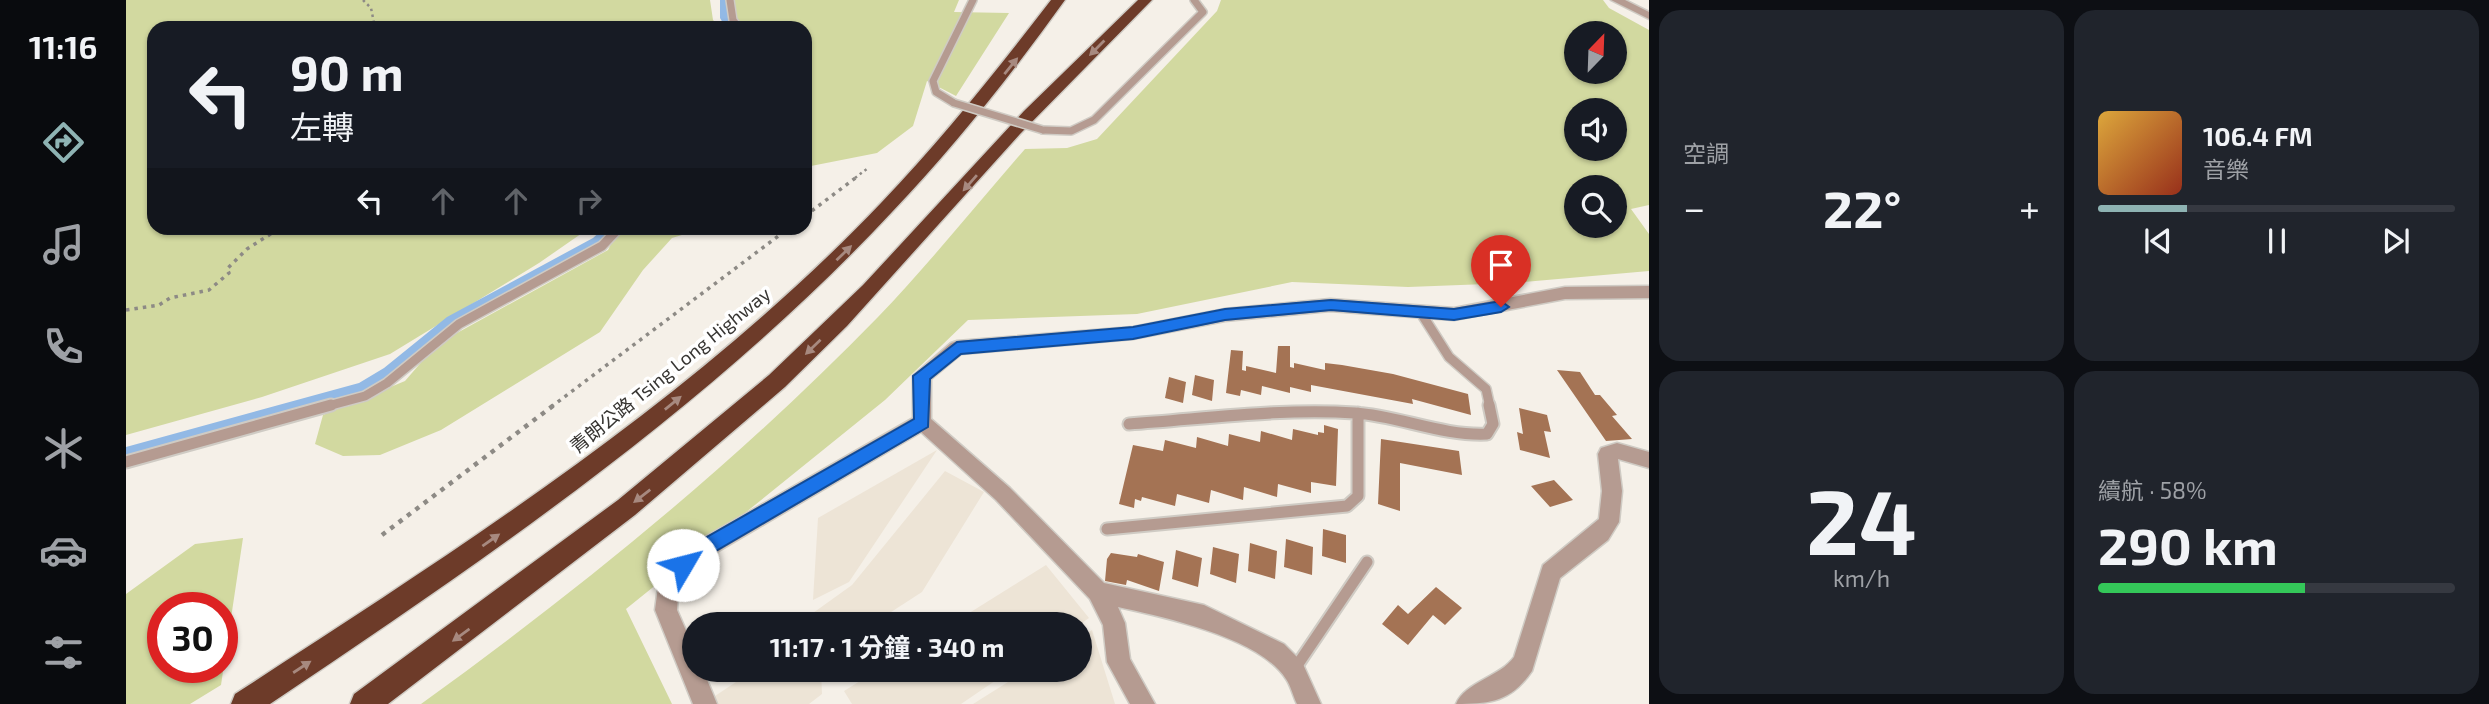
<!DOCTYPE html>
<html lang="zh-TW">
<meta charset="utf-8">
<style>
body{margin:0;font-family:"Exo 2","Noto Sans TC",sans-serif;background:#20242c;color:#f1f3f6;height:100vh;display:flex;flex-direction:column;font-size:26px;white-space:nowrap}
*{box-sizing:border-box;margin:0}
p{font-size:23px;color:#9ea1a6}
.icon{flex:none;width:38px;height:38px;fill:none;stroke:currentColor;stroke-width:2;stroke-linecap:round;stroke-linejoin:round}
.map{position:relative;flex:1;overflow:hidden}
.details{display:flex;flex-direction:column;gap:10px;padding:10px;background:#0d0f14;width:840px}
.details>*{flex:none}
.top-card{position:absolute;left:21px;top:21px;width:665px;height:214px;border-radius:21px;box-shadow:0 2px 5px #0004;background:#171b24;color:#f1f3f6;overflow:hidden}
.needle{width:46px;rotate:23deg}
.tools{position:absolute;left:1438px;top:21px;display:grid;gap:14px}
.tools a{display:grid;place-items:center;width:63px;height:63px;border-radius:50%;background:#171b24;box-shadow:0 2px 5px #0004;font-size:35px}
.speed{position:absolute;left:21px;top:592px;display:flex;gap:14px;font-size:35px;font-weight:700;text-align:center}
.speed>*{display:grid;place-content:center;width:91px;height:91px;border-radius:50%;background:#171b24;box-shadow:0 2px 5px #0004;line-height:1}
.speed .limit{border:10px solid #d22;background:#fff;color:#111}
.pin{position:absolute;display:grid;place-items:center;width:60px;height:60px;color:#fff;margin:-72px -30px;border-radius:50% 50% 50% 0;rotate:-45deg;box-shadow:0 0 7px #0007}
.pin .icon{rotate:45deg}
.me{position:absolute;width:77px;margin:-38px;rotate:53deg;stroke-linejoin:round;filter:drop-shadow(0 0 5px #0008)}
.turn{display:flex;align-items:center;gap:24px;height:147px;padding:0 28px;font-size:32px}
.turn .icon{width:91px;height:91px;stroke-width:2.5}
.turn b{display:block;font-size:49px;line-height:60px}
.lanes{display:flex;align-items:center;height:66px;padding:0 28px;background:#0003;justify-content:center;gap:35px;direction:ltr}
.lanes .off{opacity:.35}
.big{font-size:52px;font-weight:700;line-height:1.1}
.details .card{flex:1;display:flex;flex-direction:column;justify-content:center;gap:10px;min-width:0;padding:0 24px;border-radius:21px;background:#20242c}
.details .dial{align-items:center;gap:0}
.dial b{font-size:91px;line-height:1}
.song{display:flex;align-items:center;gap:21px}
.cover{width:84px;height:84px;border-radius:10px;background:linear-gradient(135deg,hsl(40 70% 55%),hsl(10 70% 35%))}
.played{height:7px;border-radius:4px;background:linear-gradient(90deg,#8eb3b3 25%,#363941 25%)}
.keys{display:flex;justify-content:space-around;direction:ltr}
.heat{display:flex;justify-content:space-between;align-items:center;font-size:38px;direction:ltr}
.charge{height:10px;border-radius:5px;background:linear-gradient(90deg,#34c759 58%,#363941 0)}
.details .tiles{flex:1;display:grid;gap:10px;grid-template-columns:repeat(2,1fr)}
.trip{position:absolute;left:556px;top:612px;width:410px;height:70px;border-radius:35px;background:#171b24;box-shadow:0 2px 5px #0004;font-weight:700;line-height:70px;text-align:center}
main{display:flex;flex:1;min-height:0}
.menu{display:flex;flex-direction:column;width:126px;justify-content:space-around;align-items:center;background:#090b0e;color:#9ea1a6}
.menu .icon{width:49px;height:49px}
.menu .current{color:#8eb3b3}
.menu b{font-size:32px;color:#f1f3f6}
.map>svg:first-child{display:block}
</style>
<main>
<nav class="menu">
<b>11:16</b>
<svg class="icon current" aria-label="directions" viewBox="0 0 24 24"><path d="M12 3l9 9-9 9-9-9zM9 14v-3h6M13 9l2 2-2 2"/></svg>
<svg class="icon" aria-label="music" viewBox="0 0 24 24"><path d="M9 18V5l10-2v13"/><circle cx="6" cy="18" r="3"/><circle cx="16" cy="16" r="3"/></svg>
<svg class="icon" aria-label="phone" viewBox="0 0 24 24"><path d="M5 4h4l2 5-3 2q2 4 5 5l2-3 5 2v4C11 20 4 13 5 4z"/></svg>
<svg class="icon" aria-label="climate" viewBox="0 0 24 24"><path d="M12 3v18M4 7l16 10M4 17L20 7"/></svg>
<svg class="icon" aria-label="car" viewBox="0 0 24 24"><path d="M5 17H2v-5l4-1 3-4h7l3 4 3 1v5h-3M9 17h6M6 11h13"/><circle cx="7" cy="17" r="2"/><circle cx="17" cy="17" r="2"/></svg>
<svg class="icon" aria-label="filters" viewBox="0 0 24 24"><path d="M4 7h16M4 17h16"/><circle cx="9" cy="7" r="2"/><circle cx="15" cy="17" r="2"/></svg>
</nav>
<div class="map">
<svg width="1523" height="704" viewBox="0 0 1523 704">
<rect width="100%" height="100%" fill="#f5f0e8"/>
<!-- built -->
<path fill="#ede4d6" d="M 811,450 L 723,582 L 687,600 L 692,518 Z
M 819,471 L 858,492 L 796,592 L 745,625 L 696,625 L 687,613 L 726,585 Z
M 920,565 L 963,618 L 953,625 L 824,625 Z
M 966,630 L 989,704 L 847,704 L 901,670 L 954,670 L 954,638 Z
M 628,670 L 695,670 L 696,694 L 683,704 L 589,704 L 586,698 Z
M 752,670 L 885,670 L 835,704 L 726,704 L 718,691 Z"/>
<!-- green -->
<path fill="#d2d9a0" fill-rule="evenodd" d="M 0,0 L 584,0 L 587,20 L 595,28 L 28,28 L 28,228 L 462,229 L 413,263 L 264,354 L 136,397 L 0,435 Z
M 608,0 L 833,0 L 828,12 L 883,13 L 830,96 L 801,81 L 787,126 L 751,153 L 685,166 L 679,172 L 679,28 L 618,28 L 608,15 Z
M 1095,0 L 1477,0 L 1483,8 L 1523,30 L 1523,205 L 1505,209 L 1523,234 L 1523,271 L 1387,283 L 1282,287 L 1166,282 L 1011,314 L 842,320 L 759,400 L 500,609 L 546,704 L 295,704 C 457,587 612,461 752,317 C 803,264 850,205 899,149 L 941,148 L 971,139 L 1091,11 ZM 1451,33 L 1489,33 L 1489,72 L 1451,72 ZM 1451,110 L 1489,110 L 1489,149 L 1451,149 ZM 1451,187 L 1489,187 L 1489,226 L 1451,226 Z
M 493,228 L 579,228 L 546,238 L 517,270 L 474,332 L 315,430 L 254,455 L 217,456 L 189,444 L 197,415 L 279,381 L 311,344 L 482,250 Z
M 117,538 L 95,685 L 64,704 L 0,704 L 0,594 L 69,544 ZM 37,607 L 96,607 L 96,667 L 37,667 Z"/>
<g fill="none" stroke-linecap="round" stroke-linejoin="round">
<!-- canal -->
<path fill="#92b9e5" fill-rule="evenodd" d="M 594,0 L 606,0 L 606,18 L 612,28 L 600,28 L 594,18 Z
M 478,228 L 495,228 L 479,246 L 335,327 L 272,378 L 246,395 L 0,465 L 0,447 L 233,383 L 258,368 L 321,317 L 467,238 Z"/>
</g>
<!-- building -->
<path fill="#a47354" d="M 1152,346 L 1164,346 L 1164,367 L 1168,368 L 1168,363 L 1199,370 L 1199,363 L 1216,365 L 1267,374 L 1342,394 L 1345,415 L 1286,399 L 1287,404 L 1185,385 L 1185,392 L 1164,387 L 1164,393 L 1136,386 L 1135,395 L 1115,390 L 1114,396 L 1100,393 L 1105,350 L 1117,351 L 1116,370 L 1120,371 L 1120,366 L 1150,373 Z
M 1431,370 L 1454,372 L 1469,395 L 1474,395 L 1491,415 L 1486,416 L 1506,439 L 1480,441 Z
M 1069,375 L 1088,380 L 1086,401 L 1066,395 Z
M 1043,377 L 1060,382 L 1057,403 L 1039,398 Z
M 1393,408 L 1421,415 L 1425,432 L 1418,431 L 1424,458 L 1394,450 L 1391,432 L 1397,434 Z
M 1198,425 L 1212,429 L 1210,486 L 1185,482 L 1185,493 L 1152,484 L 1151,497 L 1118,487 L 1117,500 L 1085,490 L 1083,503 L 1051,494 L 1049,506 L 1016,497 L 1015,501 L 1009,499 L 1008,508 L 993,504 L 1007,445 L 1037,451 L 1039,440 L 1070,448 L 1071,437 L 1102,446 L 1103,434 L 1134,442 L 1135,431 L 1166,440 L 1167,429 L 1192,435 L 1192,432 L 1198,433 Z
M 1255,439 L 1333,451 L 1336,475 L 1274,463 L 1274,511 L 1252,504 Z
M 1428,480 L 1447,500 L 1424,507 L 1405,486 Z
M 1197,529 L 1220,535 L 1220,563 L 1196,556 Z
M 1160,539 L 1187,547 L 1186,575 L 1158,567 Z
M 1124,543 L 1151,551 L 1149,579 L 1122,571 Z
M 1087,547 L 1113,554 L 1110,583 L 1084,574 Z
M 1050,550 L 1076,558 L 1072,587 L 1046,579 Z
M 985,553 L 1011,557 L 1012,554 L 1038,562 L 1033,591 L 1001,580 L 1000,585 L 979,581 L 981,559 Z
M 1310,587 L 1336,608 L 1319,625 L 1307,615 L 1282,645 L 1256,624 L 1272,605 L 1282,614 Z"/>
<g fill="none" stroke-linecap="round" stroke-linejoin="round">
<defs>
<path id="service-far2" d="M 604,0 L 607,20 L 613,28
M 828,103 L 810,92 L 807,81 L 847,0
M 917,130 L 945,131 L 968,120 L 1077,12 L 1068,0"/>
<path id="service-far1" d="M 1295,313 L 1323,357 L 1360,389 L 1364,407
M 198,407 L 239,396 L 261,383 L 333,324 L 476,246 L 493,228"/>
<path id="service" d="M 1003,424 C 1078,419 1154,408 1229,413 C 1274,416 1315,436 1361,434 L 1367,424 L 1363,405
M 0,462 L 205,405
M 981,529 L 1221,506 L 1232,496 L 1232,413
M 1168,670 L 1241,562"/>
<path id="minor" d="M 1485,0 L 1499,0 L 1523,12 L 1523,19 Z
M 1523,286 L 1523,298 L 1439,299 L 1328,320 L 1204,311 L 1099,321 L 1007,339 L 835,354 L 805,379 L 805,419 L 884,488 L 978,583 L 1078,605 L 1158,644 L 1176,662 L 1195,704 L 1171,704 C 1167,696 1165,686 1160,679 C 1133,637 1037,617 992,607 L 999,623 L 1004,659 L 1029,704 L 1004,704 L 981,662 L 977,625 L 964,599 L 870,500 L 795,432 L 579,559 L 553,583 L 551,610 L 569,651 L 569,670 L 577,670 L 591,704 L 567,704 L 529,610 L 534,572 L 565,545 L 787,418 L 787,376 L 825,343 L 831,341 L 1007,327 L 1099,309 L 1204,299 L 1328,308 L 1439,287 Z
M 1491,443 L 1523,452 L 1523,468 L 1492,459 L 1496,491 L 1493,522 L 1482,540 L 1434,578 L 1406,671 C 1385,702 1364,704 1330,704 C 1339,682 1374,677 1388,657 L 1417,565 L 1473,519 L 1476,491 L 1472,454 L 1475,448 Z"/>
<path id="motorway" d="M 925,0 L 939,0 C 886,74 829,146 766,212 C 585,406 363,557 144,704 L 105,704 L 109,694 C 334,548 568,399 755,203 C 816,139 871,70 925,0 Z
M 1012,0 L 1026,0 L 894,134 L 721,326 L 659,387 L 509,515 L 262,704 L 224,704 L 228,694 L 492,500 L 643,375 L 737,285 L 898,111 Z"/>
</defs>
<!-- service-far2 casing -->
<use href="#service-far2" stroke="#cfcbc4" stroke-width="10"/>
<!-- service-far1 casing -->
<use href="#service-far1" stroke="#cfcbc4" stroke-width="12"/>
<!-- service casing -->
<use href="#service" stroke="#cfcbc4" stroke-width="15"/>
<!-- minor casing -->
<use href="#minor" stroke="#cfcbc4" stroke-width="3"/>
<!-- motorway casing -->
<use href="#motorway" stroke="#cfcbc4" stroke-width="3"/>
<!-- path-far2 -->
<path stroke="#8d8a85" stroke-width="2.5" stroke-dasharray="2.5 3.5" stroke-linecap="butt" d="M 237,0 L 245,8 L 248,23 L 259,28
M 729,178 L 742,168"/>
<!-- path-far1 -->
<path stroke="#8d8a85" stroke-width="3.5" stroke-dasharray="3.5 5" stroke-linecap="butt" d="M 679,216 L 732,176
M 0,310 L 33,305 L 44,298 L 83,290 L 103,273 L 101,269 L 121,249 L 154,228
M 425,407 L 663,228"/>
<!-- path -->
<path stroke="#8d8a85" stroke-width="4.5" stroke-dasharray="4.5 6" stroke-linecap="butt" d="M 256,535 L 428,405"/>
<!-- service-far2 -->
<use href="#service-far2" stroke="#b59b91" stroke-width="7"/>
<!-- service-far1 -->
<use href="#service-far1" stroke="#b59b91" stroke-width="9"/>
<!-- service -->
<use href="#service" stroke="#b59b91" stroke-width="11"/>
<!-- minor -->
<use href="#minor" fill="#b59b91" fill-rule="evenodd"/>
<!-- motorway -->
<use href="#motorway" fill="#6d3b29" fill-rule="evenodd"/>
<defs>
<path id="service-bridge" d="M 828,103 L 917,130"/>
</defs>
<!-- service-bridge casing -->
<use href="#service-bridge" stroke="#cfcbc4" stroke-width="10" stroke-linecap="butt"/>
<!-- service-bridge -->
<use href="#service-bridge" stroke="#b59b91" stroke-width="7"/>
</g>
<!-- one-way arrows -->
<defs><path id="oneway-solid" d="M-6-.8H1V-3.2L6.5 0L1 3.2V.8H-6Z" transform="scale(1.75)"/></defs>
<g fill="#a7897f">
<use href="#oneway-solid" transform="translate(971 48) rotate(135)"/>
<use href="#oneway-solid" transform="translate(885 66) rotate(-51)"/>
<use href="#oneway-solid" transform="translate(844 183) rotate(131)"/>
<use href="#oneway-solid" transform="translate(718 253) rotate(-44)"/>
<use href="#oneway-solid" transform="translate(687 347) rotate(136)"/>
<use href="#oneway-solid" transform="translate(547 403) rotate(-39)"/>
<use href="#oneway-solid" transform="translate(516 496) rotate(142)"/>
<use href="#oneway-solid" transform="translate(365 540) rotate(-35)"/>
<use href="#oneway-solid" transform="translate(335 635) rotate(144)"/>
<use href="#oneway-solid" transform="translate(176 667) rotate(-33)"/>
</g>
<!-- route -->
<path fill="#1a73e8" stroke="#114b97" stroke-width="2" d="M 1205,300 L 1328,309 L 1375,301 L 1383,307 L 1375,312 L 1328,320 L 1205,310 L 1099,320 L 1007,339 L 835,354 L 804,379 L 802,427 L 578,558 L 557,574 L 550,572 L 547,565 L 565,546 L 788,419 L 787,376 L 831,342 L 1007,327 L 1099,309 Z"/>
<g text-anchor="middle" stroke-width="7" stroke-linejoin="round" paint-order="stroke">
<!-- street labels -->
<g font-size="19" fill="#383633" stroke="#fff">
<text transform="translate(544 370) rotate(-39)" y="7">青朗公路 Tsing Long Highway</text>
</g>
</g>
</svg>
<div class="tools">
<a><svg class="needle" viewBox="-14 -14 28 28"><path d="M0-13l5 13h-10z" fill="#e53935"/><path d="M0 13l5-13h-10z" fill="#9ea1a6"/></svg></a>
<a><svg class="icon" aria-label="sound" viewBox="0 0 24 24"><path d="M4 9h4l5-4v14l-5-4H4zM17 9q2 3 0 6"/></svg></a>
<a><svg class="icon" aria-label="search" viewBox="0 0 24 24"><circle cx="10" cy="10" r="6"/><path d="M15 15l6 6"/></svg></a>
</div>
<div class="speed"><div class="limit">30</div></div>
<div class="pin" style="left:1375px;top:307px;background:#d93025"><svg class="icon" aria-label="arrive" viewBox="0 0 24 24"><path d="M6 21V4h12l-3 4 3 4H6"/></svg></div>
<svg class="me" style="left:557px;top:565px" viewBox="-20 -20 40 40"><circle r="19" fill="#fff"/><path d="M0-13L10 11 0 6-10 11z" fill="#1a73e8"/></svg>
<div class="trip">11:17 · 1 分鐘 · 340 m</div>
<div class="top-card">
<div class="turn"><svg class="icon" aria-label="left" viewBox="0 0 24 24"><path d="M17 20v-9H6M10 6l-5 5 5 5"/></svg><div><b>90 m</b>左轉</div></div>
<div class="lanes"><svg class="icon" aria-label="left" viewBox="0 0 24 24"><path d="M17 20v-9H6M10 6l-5 5 5 5"/></svg><svg class="icon off" aria-label="ahead" viewBox="0 0 24 24"><path d="M12 20V5M6 11l6-6 6 6"/></svg><svg class="icon off" aria-label="ahead" viewBox="0 0 24 24"><path d="M12 20V5M6 11l6-6 6 6"/></svg><svg class="icon off" aria-label="right" viewBox="0 0 24 24"><path d="M7 20v-9h11M14 6l5 5-5 5"/></svg></div>
</div>
</div>
<section class="details">
<div class="tiles">
<div class="card"><p>空調</p>
<div class="heat"><a>−</a><b class="big">22°</b><a>+</a></div>
</div>
<div class="card">
<div class="song"><i class="cover"></i><div><b>106.4 FM</b><p>音樂</p></div></div>
<div class="played"></div>
<div class="keys"><svg class="icon" aria-label="previous" viewBox="0 0 24 24"><path d="M18 5L8 12l10 7zM5 5v14"/></svg><svg class="icon" aria-label="pause" viewBox="0 0 24 24"><path d="M8 5v14M16 5v14"/></svg><svg class="icon" aria-label="next" viewBox="0 0 24 24"><path d="M6 5l10 7-10 7zM19 5v14"/></svg></div>
</div>
<div class="card dial"><b>24</b><p>km/h</p></div>
<div class="card"><p>續航 · 58%</p><b class="big">290 km</b><div class="charge"></div></div>
</div>
</section>
</main>
